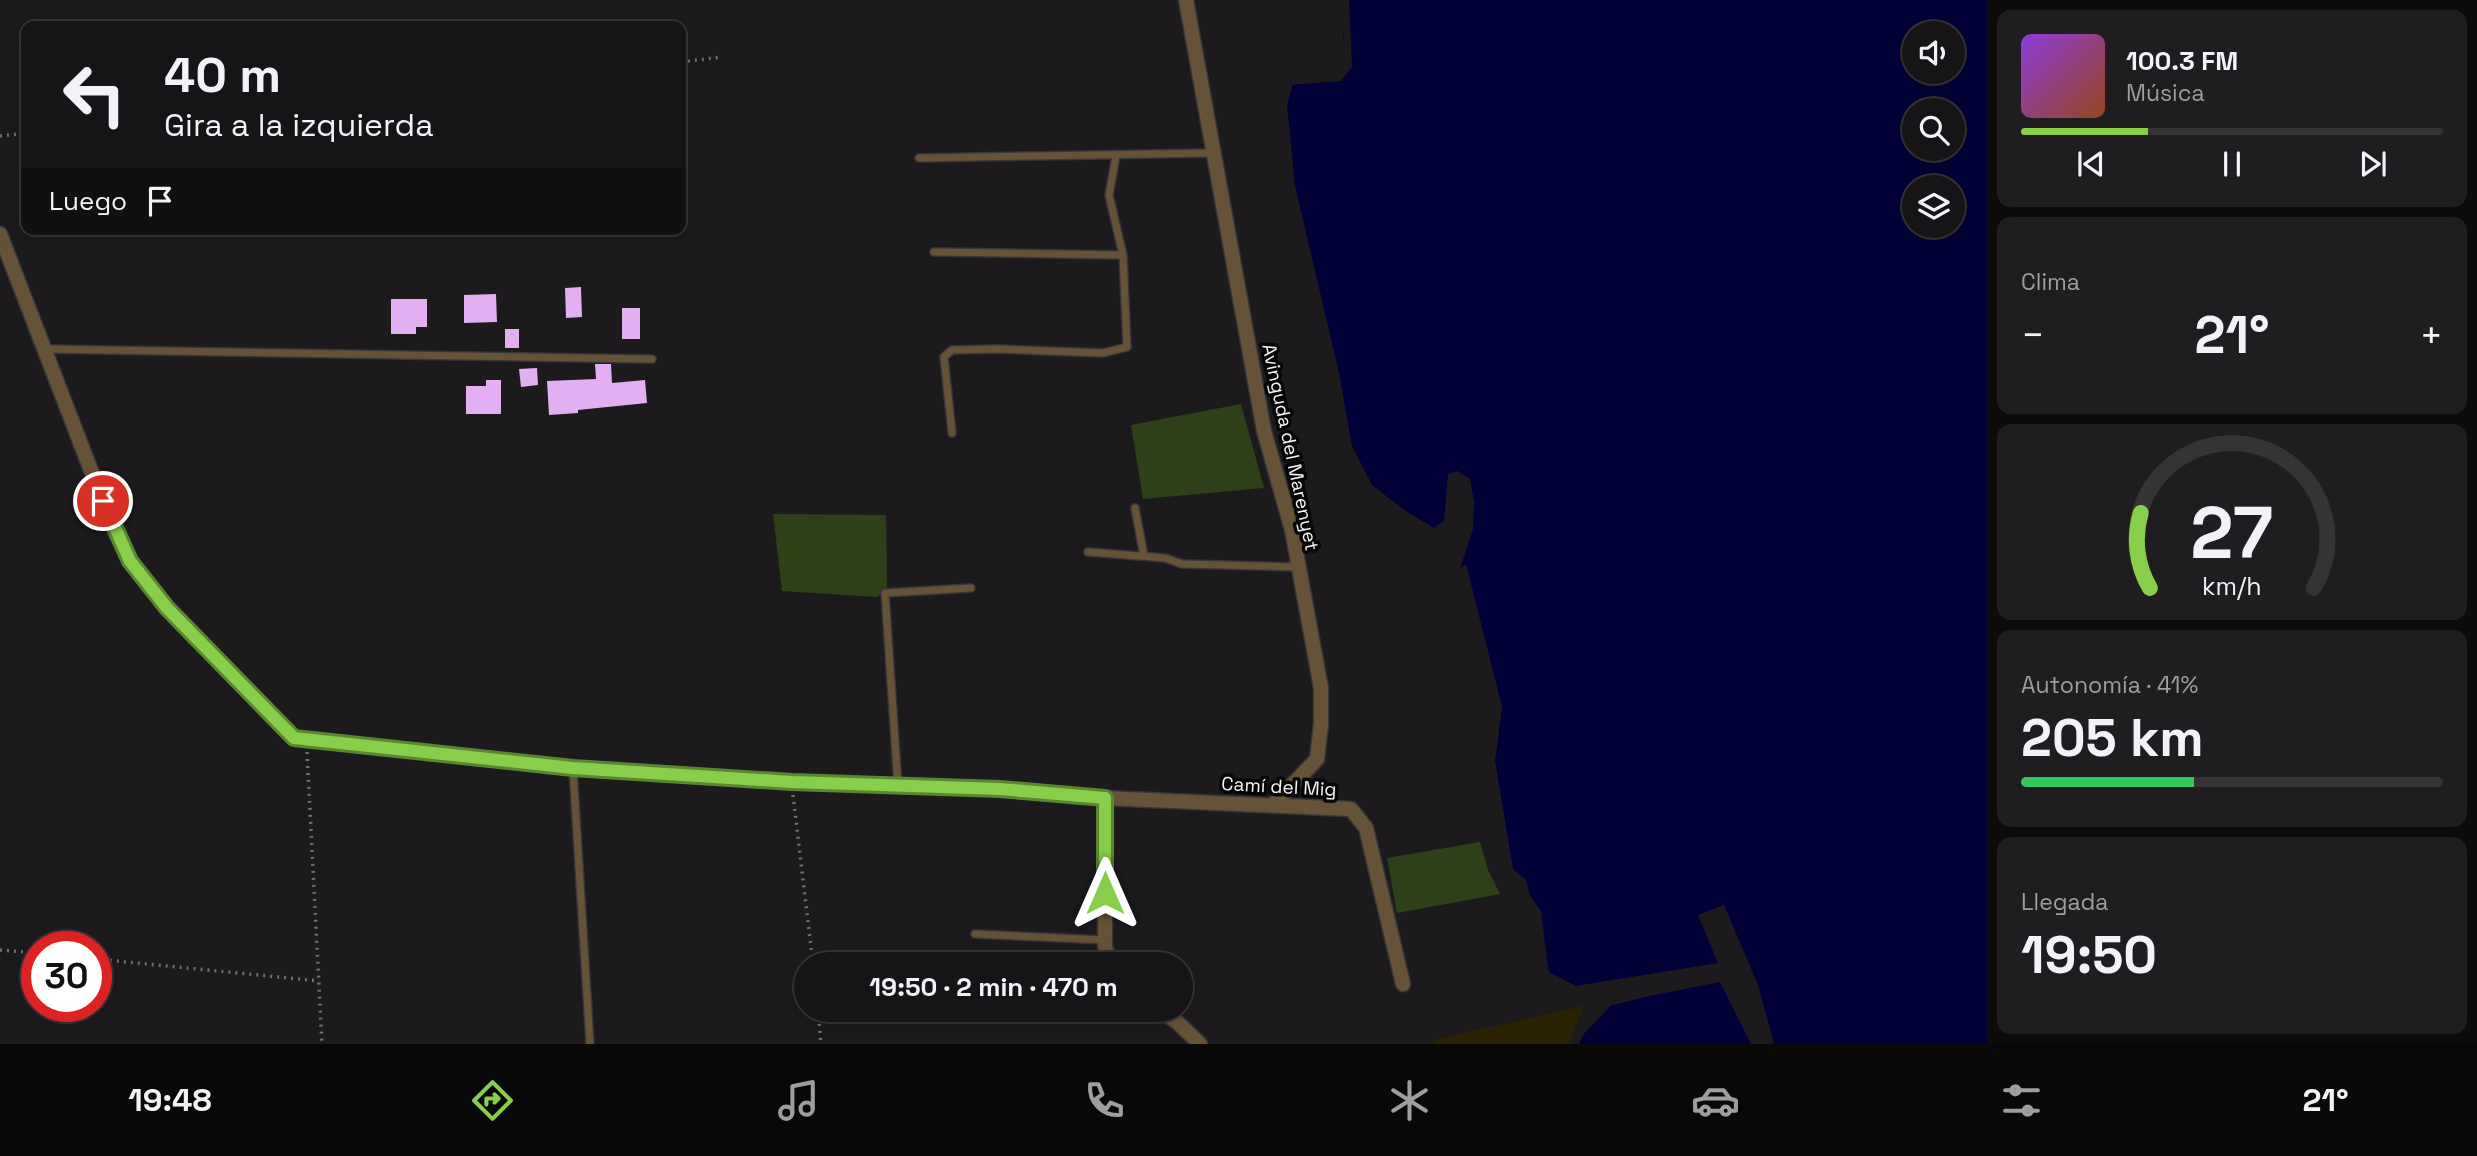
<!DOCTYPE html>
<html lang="es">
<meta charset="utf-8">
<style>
body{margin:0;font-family:"Space Grotesk",sans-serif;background:#1f1d1f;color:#f1f3f6;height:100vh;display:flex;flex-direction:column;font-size:26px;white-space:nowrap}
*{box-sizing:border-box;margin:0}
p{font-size:23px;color:#9e9ea1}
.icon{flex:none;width:38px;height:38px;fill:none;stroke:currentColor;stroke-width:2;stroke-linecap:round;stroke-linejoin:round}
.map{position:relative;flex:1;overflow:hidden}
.sheet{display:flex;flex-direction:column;gap:10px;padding:10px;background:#0c0b0c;width:490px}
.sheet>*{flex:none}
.top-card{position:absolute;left:21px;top:21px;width:665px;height:214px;border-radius:14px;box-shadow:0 7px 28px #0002,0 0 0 2px #353335;background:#161416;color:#f1f3f6;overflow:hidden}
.tools{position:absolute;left:1902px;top:21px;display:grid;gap:14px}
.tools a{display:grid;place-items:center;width:63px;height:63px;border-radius:50%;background:#161416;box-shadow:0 7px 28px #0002,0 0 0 2px #353335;font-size:35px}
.speed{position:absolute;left:21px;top:931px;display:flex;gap:14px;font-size:35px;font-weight:700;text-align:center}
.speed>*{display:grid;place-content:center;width:91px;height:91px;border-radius:50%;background:#161416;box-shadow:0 7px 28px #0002,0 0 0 2px #353335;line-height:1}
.speed .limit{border:10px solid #d22;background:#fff;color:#111}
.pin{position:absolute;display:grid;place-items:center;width:60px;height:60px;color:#fff;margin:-30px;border:4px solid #fff;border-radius:50%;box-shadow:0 2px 7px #0007}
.me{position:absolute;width:77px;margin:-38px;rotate:0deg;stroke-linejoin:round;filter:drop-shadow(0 0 5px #0008)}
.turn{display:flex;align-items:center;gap:24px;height:147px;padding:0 28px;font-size:32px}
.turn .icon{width:91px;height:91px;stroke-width:2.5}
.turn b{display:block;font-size:49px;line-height:60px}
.then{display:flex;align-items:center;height:66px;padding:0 28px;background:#0003;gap:14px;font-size:26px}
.big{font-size:52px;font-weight:700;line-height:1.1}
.sheet .widget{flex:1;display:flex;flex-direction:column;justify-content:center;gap:10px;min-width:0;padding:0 24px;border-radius:14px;background:#1f1d1f}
.sheet .dial{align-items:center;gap:0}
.dial svg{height:182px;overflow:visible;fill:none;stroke:#353335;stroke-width:7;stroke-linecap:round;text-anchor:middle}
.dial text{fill:#f1f3f6;stroke:none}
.song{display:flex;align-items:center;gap:21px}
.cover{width:84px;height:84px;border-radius:10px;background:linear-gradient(135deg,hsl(270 70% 55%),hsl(20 70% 35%))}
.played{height:7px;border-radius:4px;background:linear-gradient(90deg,#87cf4a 30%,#353335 30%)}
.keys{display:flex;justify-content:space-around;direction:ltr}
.heat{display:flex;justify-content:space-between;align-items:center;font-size:38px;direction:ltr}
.charge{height:10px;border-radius:5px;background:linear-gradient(90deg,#34c759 41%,#353335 0)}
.trip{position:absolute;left:794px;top:952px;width:399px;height:70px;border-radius:35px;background:#161416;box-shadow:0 7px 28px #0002,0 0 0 2px #353335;font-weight:700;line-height:70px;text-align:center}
.tab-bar{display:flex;height:112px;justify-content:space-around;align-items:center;background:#090809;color:#9e9ea1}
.tab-bar .icon{width:49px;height:49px}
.tab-bar .on{color:#87cf4a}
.tab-bar b{font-size:32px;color:#f1f3f6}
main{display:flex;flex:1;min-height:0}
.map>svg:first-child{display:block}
</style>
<main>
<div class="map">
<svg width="1987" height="1044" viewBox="0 0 1987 1044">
<rect width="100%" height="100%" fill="#1d1a1e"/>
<!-- green -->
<path fill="#2d4018" d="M 1241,404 L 1264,488 L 1143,499 L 1131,425 Z
M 773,514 L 886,515 L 887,590 L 877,597 L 782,591 Z
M 1480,842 L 1488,870 L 1500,894 L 1397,913 L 1387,858 Z"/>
<!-- sand -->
<path fill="#2a2202" d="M 1584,1006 L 1569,1044 L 1434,1044 L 1433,1040 Z"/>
<!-- water -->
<path fill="#000037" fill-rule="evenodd" d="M 1342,0 L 1987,0 L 1987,1044 L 1774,1044 L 1758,985 L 1724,905 L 1698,915 L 1718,963 L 1576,986 L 1549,972 L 1526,880 L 1501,859 L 1480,757 L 1495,707 L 1459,572 L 1473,529 L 1474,502 L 1470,479 L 1457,471 L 1448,474 L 1444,521 L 1434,528 L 1407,512 L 1372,485 L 1352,446 L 1339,373 L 1295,186 L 1287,106 L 1294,79 L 1345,70 ZM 1914,33 L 1953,33 L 1953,72 L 1914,72 ZM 1914,110 L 1953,110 L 1953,149 L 1914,149 ZM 1914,187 L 1953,187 L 1953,226 L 1914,226 Z
M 1720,982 L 1751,1044 L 1579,1044 L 1583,1035 L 1613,1003 Z"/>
<!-- pier -->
<path fill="#1d1a1e" d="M 1338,0 L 1349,0 L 1352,67 L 1341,81 L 1289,85 L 1293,76 L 1315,74 L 1342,68 L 1344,36 Z
M 1466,564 L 1502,707 L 1495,761 L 1514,875 L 1497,860 L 1480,775 L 1478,752 L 1491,707 L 1455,573 Z
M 1525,889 L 1541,911 L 1549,976 L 1545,973 Z
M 1722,978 L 1605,1007 L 1612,1000 Z"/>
<!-- building -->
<path fill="#e3aef2" d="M 581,287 L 582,317 L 566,318 L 565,288 Z
M 496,294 L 497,322 L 464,323 L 464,295 Z
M 391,299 L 427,299 L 427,327 L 416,327 L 416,334 L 391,334 Z
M 622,308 L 640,308 L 640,339 L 622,339 Z
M 505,329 L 519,329 L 519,348 L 505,348 Z
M 595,364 L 611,364 L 612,383 L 645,380 L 647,403 L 578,410 L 578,413 L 549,415 L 547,381 L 596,379 Z
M 537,368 L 538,385 L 521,387 L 519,369 Z
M 486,380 L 501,380 L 501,414 L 466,414 L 466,386 L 486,386 Z"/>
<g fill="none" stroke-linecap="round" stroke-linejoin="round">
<defs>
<path id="lane" d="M 919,158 L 1213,153
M 934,252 L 1123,255
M 45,349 L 652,359
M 952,433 L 944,357 L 952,350 L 996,349 L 1103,353 L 1127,347 L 1123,255 L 1109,195 L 1116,156
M 1135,508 L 1144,556
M 1088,552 L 1165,558 L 1182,564 L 1297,567
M 573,769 L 590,1044
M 898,786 L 885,593 L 971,588
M 975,934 L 1105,940"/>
<path id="street" d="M 1186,0 L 1264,431 L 1292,530 L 1321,688 L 1321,724 L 1317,759 L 1273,805
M 0,234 L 112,525 L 130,561 L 167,608 L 294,738 L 573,768 L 792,782 L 1000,789 L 1105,798 L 1351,809 L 1366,828 L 1403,984
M 1105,798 L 1105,946 L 1110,964
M 1159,1010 L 1176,1021 L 1200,1044"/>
</defs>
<!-- lane casing -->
<use href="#lane" stroke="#373438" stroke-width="10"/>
<!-- street casing -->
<use href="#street" stroke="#373438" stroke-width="17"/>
<!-- path -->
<path stroke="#716f72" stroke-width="3.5" stroke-dasharray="2 5" stroke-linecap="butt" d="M 681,62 L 721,57
M 0,136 L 26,133
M 307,752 L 322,1044
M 793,795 L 813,964
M 0,950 L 37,953
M 96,959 L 319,981
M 818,1010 L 821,1044"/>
<!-- lane -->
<use href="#lane" stroke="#665237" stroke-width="7"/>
<!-- street -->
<use href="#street" stroke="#665237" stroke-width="14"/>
</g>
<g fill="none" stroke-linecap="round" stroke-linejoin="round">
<defs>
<path id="route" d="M 103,501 L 130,561 L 167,608 L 294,738 L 573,768 L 792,782 L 1000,789 L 1105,798 L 1105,893"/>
</defs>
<!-- route casing -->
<use href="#route" stroke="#588730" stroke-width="18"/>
<!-- route -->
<use href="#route" stroke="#87cf4a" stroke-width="12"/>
</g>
<g text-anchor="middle" stroke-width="7" stroke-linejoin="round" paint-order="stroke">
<!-- street labels -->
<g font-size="19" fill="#f5f3f6" stroke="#070607">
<text transform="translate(1291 447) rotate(78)" y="7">Avinguda del Marenyet</text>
<text transform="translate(1279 786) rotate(3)" y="7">Camí del Mig</text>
</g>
</g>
</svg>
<div class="tools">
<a><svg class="icon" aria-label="sound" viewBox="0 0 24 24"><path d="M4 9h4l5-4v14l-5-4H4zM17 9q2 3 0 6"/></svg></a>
<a><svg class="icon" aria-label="search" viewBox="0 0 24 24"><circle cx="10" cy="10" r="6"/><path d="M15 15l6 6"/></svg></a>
<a><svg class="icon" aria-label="layers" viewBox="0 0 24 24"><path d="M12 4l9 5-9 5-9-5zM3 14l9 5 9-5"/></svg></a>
</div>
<div class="speed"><div class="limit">30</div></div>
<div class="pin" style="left:103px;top:501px;background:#d93025"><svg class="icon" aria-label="arrive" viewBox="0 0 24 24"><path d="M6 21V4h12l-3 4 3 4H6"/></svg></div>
<svg class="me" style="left:1105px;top:893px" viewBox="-20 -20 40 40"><path d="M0-17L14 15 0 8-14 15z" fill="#87cf4a" stroke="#fff" stroke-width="4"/></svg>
<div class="trip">19:50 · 2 min · 470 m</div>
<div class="top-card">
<div class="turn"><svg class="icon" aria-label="left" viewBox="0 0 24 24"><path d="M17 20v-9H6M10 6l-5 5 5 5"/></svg><div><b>40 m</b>Gira a la izquierda</div></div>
<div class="then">Luego<svg class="icon" aria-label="arrive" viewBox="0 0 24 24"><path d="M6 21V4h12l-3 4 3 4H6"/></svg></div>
</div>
</div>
<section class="sheet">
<div class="widget">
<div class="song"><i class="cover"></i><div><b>100.3 FM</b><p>Música</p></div></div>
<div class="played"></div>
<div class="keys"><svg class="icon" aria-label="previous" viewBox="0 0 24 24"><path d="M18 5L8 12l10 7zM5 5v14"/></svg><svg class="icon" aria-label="pause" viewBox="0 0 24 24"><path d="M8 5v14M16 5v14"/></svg><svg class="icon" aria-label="next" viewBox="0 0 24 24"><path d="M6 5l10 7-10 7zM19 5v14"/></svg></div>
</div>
<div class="widget"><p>Clima</p>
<div class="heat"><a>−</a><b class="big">21°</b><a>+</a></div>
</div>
<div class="widget dial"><svg viewBox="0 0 100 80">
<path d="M14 69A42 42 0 1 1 86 69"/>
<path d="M14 69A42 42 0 0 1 10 36" stroke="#87cf4a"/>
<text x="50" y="56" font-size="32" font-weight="700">27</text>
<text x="50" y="72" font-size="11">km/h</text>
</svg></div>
<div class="widget"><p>Autonomía · 41%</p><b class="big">205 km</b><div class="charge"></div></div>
<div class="widget"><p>Llegada</p><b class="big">19:50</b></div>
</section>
</main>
<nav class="tab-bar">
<b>19:48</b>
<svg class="icon on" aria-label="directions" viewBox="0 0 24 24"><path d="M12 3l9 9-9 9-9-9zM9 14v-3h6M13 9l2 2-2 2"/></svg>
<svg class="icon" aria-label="music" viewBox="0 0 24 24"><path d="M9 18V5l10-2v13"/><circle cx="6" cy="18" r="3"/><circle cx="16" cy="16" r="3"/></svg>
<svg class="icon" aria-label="phone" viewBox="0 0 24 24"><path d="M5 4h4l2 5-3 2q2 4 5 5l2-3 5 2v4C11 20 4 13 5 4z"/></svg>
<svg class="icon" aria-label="climate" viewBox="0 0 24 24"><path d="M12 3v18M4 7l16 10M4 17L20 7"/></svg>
<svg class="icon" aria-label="car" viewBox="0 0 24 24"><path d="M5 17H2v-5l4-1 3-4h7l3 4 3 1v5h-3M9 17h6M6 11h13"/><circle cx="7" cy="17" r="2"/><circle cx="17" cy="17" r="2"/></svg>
<svg class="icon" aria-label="filters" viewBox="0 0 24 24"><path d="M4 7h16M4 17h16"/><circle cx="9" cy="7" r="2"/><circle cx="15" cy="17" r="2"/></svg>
<b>21°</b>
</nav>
